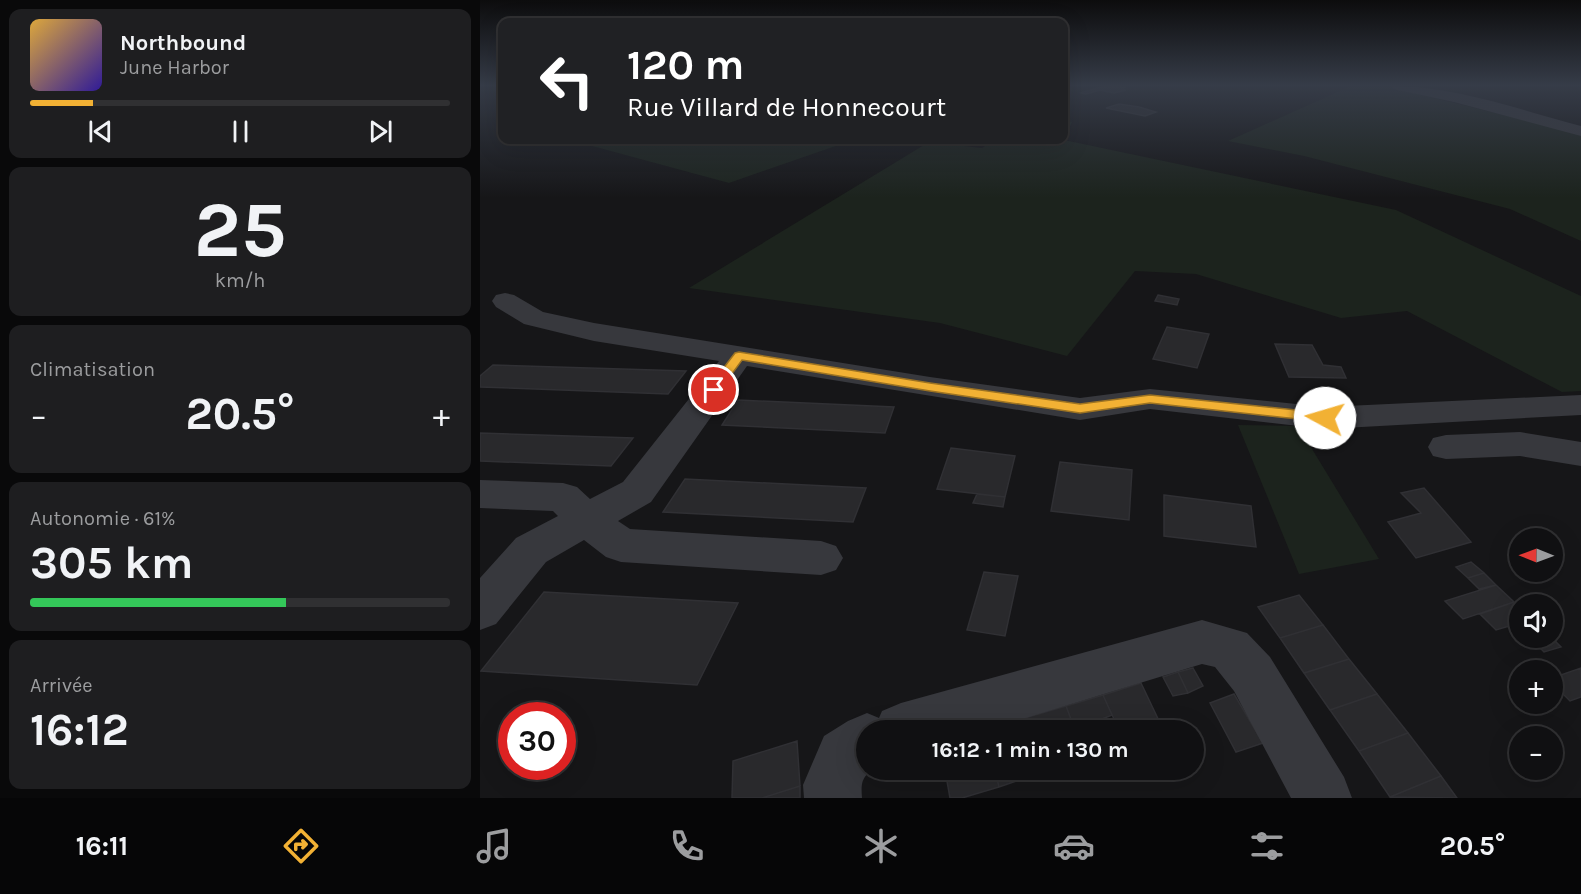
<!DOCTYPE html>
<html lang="fr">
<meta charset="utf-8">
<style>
body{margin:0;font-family:Karla,sans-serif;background:#1e1e20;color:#f1f3f6;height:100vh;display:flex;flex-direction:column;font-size:22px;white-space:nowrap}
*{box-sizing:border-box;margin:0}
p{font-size:20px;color:#9c9d9f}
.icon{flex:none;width:33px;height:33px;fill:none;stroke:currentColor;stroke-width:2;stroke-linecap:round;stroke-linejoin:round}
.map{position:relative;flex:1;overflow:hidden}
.sheet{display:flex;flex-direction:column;gap:9px;padding:9px;background:#09090a;width:480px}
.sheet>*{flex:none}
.banner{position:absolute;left:18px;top:18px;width:570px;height:126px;border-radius:12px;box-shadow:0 6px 24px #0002,0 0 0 2px #303032;background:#202124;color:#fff;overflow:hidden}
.needle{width:39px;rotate:271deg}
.tools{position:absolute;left:1029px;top:528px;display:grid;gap:12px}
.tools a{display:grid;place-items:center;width:54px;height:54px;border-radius:50%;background:#101012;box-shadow:0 6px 24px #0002,0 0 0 2px #303032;font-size:30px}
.speed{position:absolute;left:18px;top:702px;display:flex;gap:12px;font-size:30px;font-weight:700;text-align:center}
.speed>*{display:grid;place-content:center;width:78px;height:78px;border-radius:50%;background:#101012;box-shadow:0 6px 24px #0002,0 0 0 2px #303032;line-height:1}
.speed .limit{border:9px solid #d22;background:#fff;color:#111}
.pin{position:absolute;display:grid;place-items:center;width:51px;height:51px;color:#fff;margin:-26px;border:3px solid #fff;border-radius:50%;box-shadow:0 2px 6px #0007}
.me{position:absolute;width:66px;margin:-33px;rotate:276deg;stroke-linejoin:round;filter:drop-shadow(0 0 4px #0008)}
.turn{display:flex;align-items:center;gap:21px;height:126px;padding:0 30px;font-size:27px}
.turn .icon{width:78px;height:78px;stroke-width:2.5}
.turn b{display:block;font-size:42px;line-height:51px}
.big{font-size:45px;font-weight:700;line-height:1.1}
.sheet .tile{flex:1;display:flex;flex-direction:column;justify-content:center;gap:9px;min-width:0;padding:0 21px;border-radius:12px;background:#1e1e20}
.sheet .dial{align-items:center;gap:0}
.dial b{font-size:78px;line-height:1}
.song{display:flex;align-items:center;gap:18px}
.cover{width:72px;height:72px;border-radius:9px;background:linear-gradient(135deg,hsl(40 70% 55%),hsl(250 70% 35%))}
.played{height:6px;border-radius:3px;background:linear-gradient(90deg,#f2b134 15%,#303032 15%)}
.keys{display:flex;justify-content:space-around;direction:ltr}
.heat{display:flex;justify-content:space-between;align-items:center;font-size:33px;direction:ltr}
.charge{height:9px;border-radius:4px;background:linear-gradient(90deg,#34c759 61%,#303032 0)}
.trip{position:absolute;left:376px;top:720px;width:348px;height:60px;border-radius:30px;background:#101012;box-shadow:0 6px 24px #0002,0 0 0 2px #303032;font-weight:700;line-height:60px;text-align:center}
.dock{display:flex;height:96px;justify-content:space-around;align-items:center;background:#060607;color:#9c9d9f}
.dock .icon{width:42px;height:42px}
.dock .active{color:#f2b134}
.dock b{font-size:27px;color:#f1f3f6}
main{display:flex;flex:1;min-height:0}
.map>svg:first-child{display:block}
</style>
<main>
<section class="sheet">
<div class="tile">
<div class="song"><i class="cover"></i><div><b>Northbound</b><p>June Harbor</p></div></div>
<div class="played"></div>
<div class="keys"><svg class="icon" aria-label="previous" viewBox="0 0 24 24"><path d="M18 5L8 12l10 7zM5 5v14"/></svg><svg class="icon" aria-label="pause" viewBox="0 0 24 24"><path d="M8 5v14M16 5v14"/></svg><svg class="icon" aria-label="next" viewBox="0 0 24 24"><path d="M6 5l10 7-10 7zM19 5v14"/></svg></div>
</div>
<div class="tile dial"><b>25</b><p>km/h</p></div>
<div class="tile"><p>Climatisation</p>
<div class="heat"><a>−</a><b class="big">20.5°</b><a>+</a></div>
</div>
<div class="tile"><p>Autonomie · 61%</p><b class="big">305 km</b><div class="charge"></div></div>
<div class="tile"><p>Arrivée</p><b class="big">16:12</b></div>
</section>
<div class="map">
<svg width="1101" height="798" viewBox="0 0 1101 798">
<rect width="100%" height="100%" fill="#161618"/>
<!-- green -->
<path fill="#1c231d" d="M 871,86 L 905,86 L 1101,134 L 1101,241 L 1030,209 L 824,156 L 748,141 Z
M 584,120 L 592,122 L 584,140 L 916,210 L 1101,296 L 1101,391 L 1082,392 L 927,311 L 861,318 L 716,274 L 655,271 L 587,356 L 460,323 L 209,288 L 449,142 L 502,148 L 514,140 L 584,140 Z
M 90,140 L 373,140 L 249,183 Z
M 758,425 L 818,426 L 899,559 L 819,574 Z"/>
<!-- building -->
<path fill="#29292c" stroke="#303034" stroke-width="1.5" d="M 625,86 L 646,87 L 640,89 L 646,90 L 634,93 L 620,90 L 606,94 L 600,93 Z
M 639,104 L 659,107 L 676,112 L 665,116 L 626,108 Z
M 678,295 L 699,299 L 697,305 L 675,301 Z
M 687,327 L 729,334 L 717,368 L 673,359 Z
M 795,344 L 832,345 L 843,365 L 861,367 L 866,378 L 809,377 Z
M 13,365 L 206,371 L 188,394 L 0,387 L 0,376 Z
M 258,400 L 414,407 L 405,433 L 242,425 Z
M 0,433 L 153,438 L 131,466 L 0,461 Z
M 471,448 L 535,456 L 525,497 L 457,489 Z
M 580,462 L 652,470 L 649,520 L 571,511 Z
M 205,479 L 386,488 L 373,522 L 183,512 Z
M 944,488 L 991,542 L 936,558 L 908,522 L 941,513 L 921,493 Z
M 497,494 L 525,497 L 523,507 L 493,503 Z
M 684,495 L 771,506 L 776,547 L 684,536 Z
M 991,562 L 1004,573 L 988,578 L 976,567 Z
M 504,572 L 538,576 L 525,636 L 487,630 Z
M 1004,573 L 1016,585 L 999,589 L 988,578 Z
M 1016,585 L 1034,602 L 983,619 L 965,601 Z
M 64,592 L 258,603 L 217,685 L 1,671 Z
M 819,595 L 843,625 L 800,638 L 778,607 Z
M 1034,602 L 1040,607 L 1040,626 L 1036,624 L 1016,630 L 1000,614 Z
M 843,625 L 869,659 L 824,673 L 800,638 Z
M 1055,638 L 1072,638 L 1081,647 L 1064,652 L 1051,639 Z
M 869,659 L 897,694 L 850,710 L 824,673 Z
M 713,668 L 723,686 L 708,693 L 698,672 Z
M 1101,668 L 1101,697 L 1090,701 L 1072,683 L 1072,678 Z
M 698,672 L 708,693 L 693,696 L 683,677 Z
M 661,683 L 681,725 L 666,730 L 639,730 L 623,695 Z
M 754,694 L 783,743 L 756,752 L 730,703 Z
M 897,694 L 928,733 L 879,751 L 850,710 Z
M 623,695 L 632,715 L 617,721 L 621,730 L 595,730 L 586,706 Z
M 586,706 L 595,730 L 551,730 L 545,718 Z
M 545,718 L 551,730 L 507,730 Z
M 928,733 L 961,776 L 910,797 L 879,751 Z
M 317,741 L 320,786 L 282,798 L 252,798 L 253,761 Z
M 465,770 L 515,770 L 519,787 L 482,798 L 470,798 Z
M 515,770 L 563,770 L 563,772 L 519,787 Z
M 961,776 L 977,798 L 910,797 Z
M 320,786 L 320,798 L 282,798 Z"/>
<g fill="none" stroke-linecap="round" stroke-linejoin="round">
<!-- minor -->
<path fill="#37383d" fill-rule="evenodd" d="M 912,86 C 975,86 1040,110 1101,126 L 1101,136 L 974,102 L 913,89 Z
M 25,293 L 34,295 L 63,312 L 114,323 L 450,377 L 600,398 L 670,389 L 845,407 L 1101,395 L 1101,415 L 845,429 L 670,409 L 600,420 L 267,366 L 171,502 L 138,521 L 150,529 L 341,541 L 356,546 L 363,558 L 356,570 L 341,575 L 141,562 L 126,557 L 104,540 L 66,562 L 16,624 L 0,630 L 0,578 L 36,538 L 78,516 L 73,511 L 0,508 L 0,480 L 83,483 L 97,487 L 110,499 L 143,482 L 239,361 L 114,341 L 44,324 L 16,307 L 12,301 L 16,295 Z
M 1040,432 L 1101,442 L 1101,466 L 1040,456 L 966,459 L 953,456 L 948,447 L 953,438 L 966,435 Z
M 722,620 L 767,633 L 790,657 L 864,777 L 872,798 L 811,798 L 754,691 L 735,667 L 722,664 L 507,730 L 387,730 L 387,770 L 392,770 C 381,778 381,785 382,798 L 324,798 L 323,785 L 344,736 L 368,721 L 387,713 L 399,718 L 402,711 L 421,703 Z"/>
</g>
<!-- sky -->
<linearGradient id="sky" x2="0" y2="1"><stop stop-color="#0c0c0d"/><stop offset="0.43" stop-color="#363c48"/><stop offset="1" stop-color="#363c48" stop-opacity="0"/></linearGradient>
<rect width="1101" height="198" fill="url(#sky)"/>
<!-- route -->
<path fill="#f2b134" stroke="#9d7322" stroke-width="1.5" d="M 259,352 L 450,383 L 600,404 L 670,395 L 845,413 L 852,418 L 845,422 L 670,403 L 600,413 L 450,391 L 262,360 L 238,393 L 229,393 L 227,390 L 229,387 L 255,353 Z"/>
</svg>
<div class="tools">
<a><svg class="needle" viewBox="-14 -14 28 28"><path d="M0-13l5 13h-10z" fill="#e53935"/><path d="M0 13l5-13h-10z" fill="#9c9d9f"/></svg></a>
<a><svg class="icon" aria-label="sound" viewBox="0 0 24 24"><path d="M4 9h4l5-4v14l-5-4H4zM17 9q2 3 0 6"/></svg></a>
<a>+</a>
<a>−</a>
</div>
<div class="speed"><div class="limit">30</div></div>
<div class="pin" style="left:234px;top:390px;background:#d93025"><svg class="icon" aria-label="arrive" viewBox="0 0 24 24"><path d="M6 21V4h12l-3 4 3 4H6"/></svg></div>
<svg class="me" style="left:845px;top:418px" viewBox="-20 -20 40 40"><circle r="19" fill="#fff"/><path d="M0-13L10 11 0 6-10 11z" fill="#f2b134"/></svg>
<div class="trip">16:12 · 1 min · 130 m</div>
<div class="banner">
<div class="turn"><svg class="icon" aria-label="left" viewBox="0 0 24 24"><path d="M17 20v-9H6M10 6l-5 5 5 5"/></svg><div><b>120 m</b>Rue Villard de Honnecourt</div></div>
</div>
</div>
</main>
<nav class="dock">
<b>16:11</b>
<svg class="icon active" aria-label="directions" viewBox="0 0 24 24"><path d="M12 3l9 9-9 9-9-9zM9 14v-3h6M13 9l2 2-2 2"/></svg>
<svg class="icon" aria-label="music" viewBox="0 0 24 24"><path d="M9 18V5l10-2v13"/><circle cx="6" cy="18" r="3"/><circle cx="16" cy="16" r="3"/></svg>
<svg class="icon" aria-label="phone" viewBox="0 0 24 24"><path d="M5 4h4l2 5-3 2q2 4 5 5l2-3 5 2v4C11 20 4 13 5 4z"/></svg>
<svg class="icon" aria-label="climate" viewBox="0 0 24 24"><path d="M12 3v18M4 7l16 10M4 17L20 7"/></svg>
<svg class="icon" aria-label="car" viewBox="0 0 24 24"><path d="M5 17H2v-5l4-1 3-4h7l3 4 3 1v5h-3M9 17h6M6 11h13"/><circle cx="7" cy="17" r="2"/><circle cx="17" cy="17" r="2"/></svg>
<svg class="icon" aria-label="filters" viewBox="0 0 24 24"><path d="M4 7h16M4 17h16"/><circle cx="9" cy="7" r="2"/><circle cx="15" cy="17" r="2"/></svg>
<b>20.5°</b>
</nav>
